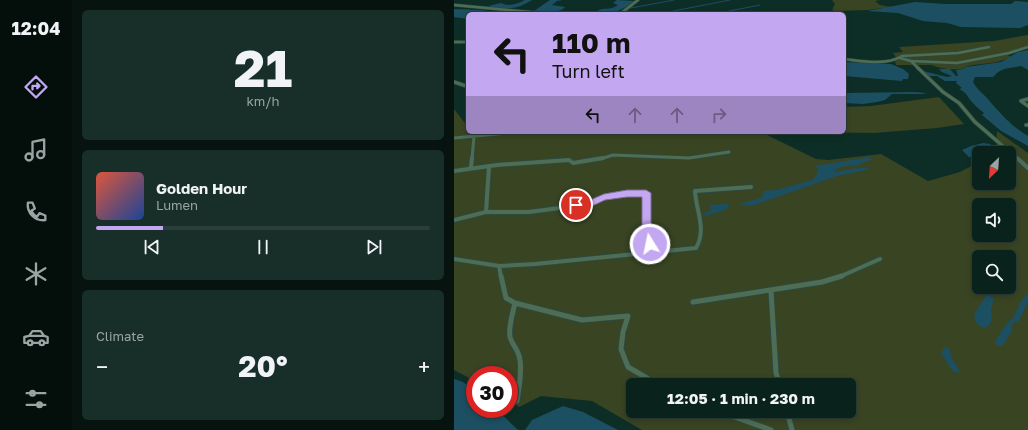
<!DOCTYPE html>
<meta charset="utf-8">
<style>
body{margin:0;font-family:"Golos Text",sans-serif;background:#182f29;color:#f1f3f6;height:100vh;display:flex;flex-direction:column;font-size:15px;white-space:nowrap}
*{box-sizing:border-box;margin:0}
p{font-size:13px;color:#99a4a3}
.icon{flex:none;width:22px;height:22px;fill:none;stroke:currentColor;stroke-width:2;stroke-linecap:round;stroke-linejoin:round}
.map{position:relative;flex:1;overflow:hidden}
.details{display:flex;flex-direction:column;gap:10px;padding:10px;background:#06130f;width:382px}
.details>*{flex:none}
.hud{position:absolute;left:12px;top:12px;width:380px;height:122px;border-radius:6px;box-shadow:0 2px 6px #0003,0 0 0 1px #2a3f3b;background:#c4a7f1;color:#111;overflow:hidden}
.needle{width:26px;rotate:205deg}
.tools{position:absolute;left:518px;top:146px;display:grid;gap:8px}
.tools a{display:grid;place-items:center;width:44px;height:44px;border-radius:6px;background:#0a221c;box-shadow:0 2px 6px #0003,0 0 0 1px #2a3f3b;font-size:20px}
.speed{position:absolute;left:12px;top:366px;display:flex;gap:8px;font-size:20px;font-weight:700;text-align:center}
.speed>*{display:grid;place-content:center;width:52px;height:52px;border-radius:50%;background:#0a221c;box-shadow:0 2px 6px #0003,0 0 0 1px #2a3f3b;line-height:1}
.speed .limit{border:6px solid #d22;background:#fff;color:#111}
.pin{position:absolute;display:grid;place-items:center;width:34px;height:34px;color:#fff;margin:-17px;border:2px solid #fff;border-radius:50%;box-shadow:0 1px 4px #0007}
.me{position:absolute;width:44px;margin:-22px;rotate:350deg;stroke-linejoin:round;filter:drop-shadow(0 0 3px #0008)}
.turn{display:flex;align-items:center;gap:14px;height:84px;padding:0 20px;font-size:18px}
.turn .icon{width:52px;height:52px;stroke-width:2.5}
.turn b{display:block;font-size:28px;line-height:34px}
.lanes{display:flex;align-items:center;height:38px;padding:0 20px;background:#0003;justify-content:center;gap:20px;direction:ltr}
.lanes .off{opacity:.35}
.big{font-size:30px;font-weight:700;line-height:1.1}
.details .widget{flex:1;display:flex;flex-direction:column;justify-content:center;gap:6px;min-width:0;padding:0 14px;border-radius:6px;background:#182f29}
.details .dial{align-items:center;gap:0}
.dial b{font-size:52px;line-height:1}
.song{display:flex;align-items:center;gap:12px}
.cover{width:48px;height:48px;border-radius:6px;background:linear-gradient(135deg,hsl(10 70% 55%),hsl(220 70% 35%))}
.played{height:4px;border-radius:2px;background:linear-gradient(90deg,#c4a7f1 20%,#2a3f3b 20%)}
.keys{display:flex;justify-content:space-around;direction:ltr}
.heat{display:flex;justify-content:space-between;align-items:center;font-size:22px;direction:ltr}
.trip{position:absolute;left:172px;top:378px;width:230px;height:40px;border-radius:6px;background:#0a221c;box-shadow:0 2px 6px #0003,0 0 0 1px #2a3f3b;font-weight:700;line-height:40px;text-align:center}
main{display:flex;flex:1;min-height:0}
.menu{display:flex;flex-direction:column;width:72px;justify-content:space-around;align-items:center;background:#040e0b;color:#99a4a3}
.menu .icon{width:28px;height:28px}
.menu .current{color:#c4a7f1}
.menu b{font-size:18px;color:#f1f3f6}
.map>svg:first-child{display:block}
</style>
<main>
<nav class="menu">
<b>12:04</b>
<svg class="icon current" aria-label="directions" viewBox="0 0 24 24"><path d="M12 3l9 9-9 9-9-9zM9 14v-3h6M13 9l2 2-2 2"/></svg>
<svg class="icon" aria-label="music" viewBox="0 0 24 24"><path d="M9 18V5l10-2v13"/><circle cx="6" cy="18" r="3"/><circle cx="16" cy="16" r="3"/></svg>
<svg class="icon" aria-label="phone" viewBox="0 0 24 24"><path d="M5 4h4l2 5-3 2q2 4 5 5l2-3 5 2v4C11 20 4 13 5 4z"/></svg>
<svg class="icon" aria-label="climate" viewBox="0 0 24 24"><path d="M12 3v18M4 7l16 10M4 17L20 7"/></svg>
<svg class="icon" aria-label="car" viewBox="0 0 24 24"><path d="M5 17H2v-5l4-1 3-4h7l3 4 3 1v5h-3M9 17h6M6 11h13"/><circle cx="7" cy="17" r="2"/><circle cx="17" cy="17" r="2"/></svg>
<svg class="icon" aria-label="filters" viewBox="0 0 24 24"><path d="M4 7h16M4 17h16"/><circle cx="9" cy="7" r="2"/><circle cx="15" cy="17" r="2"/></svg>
</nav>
<section class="details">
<div class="widget dial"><b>21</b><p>km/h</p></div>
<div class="widget">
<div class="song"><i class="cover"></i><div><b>Golden Hour</b><p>Lumen</p></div></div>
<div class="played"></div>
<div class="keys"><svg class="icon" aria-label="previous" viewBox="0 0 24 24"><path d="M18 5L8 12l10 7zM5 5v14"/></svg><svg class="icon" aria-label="pause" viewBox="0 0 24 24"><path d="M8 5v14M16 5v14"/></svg><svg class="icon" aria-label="next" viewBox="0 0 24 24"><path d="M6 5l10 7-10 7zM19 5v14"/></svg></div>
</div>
<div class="widget"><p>Climate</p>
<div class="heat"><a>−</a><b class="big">20°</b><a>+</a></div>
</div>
</section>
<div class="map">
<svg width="574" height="430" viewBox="0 0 574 430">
<rect width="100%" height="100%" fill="#0d2e26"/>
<!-- green -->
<path fill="#394423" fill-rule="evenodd" d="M 378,0 L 427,0 L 421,1 L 426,5 L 438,7 L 414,10 L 381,11 L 378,10 L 381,4 Z
M 574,35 L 574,46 L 552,54 L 557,57 C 543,64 529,63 514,66 C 511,67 509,69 506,69 C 497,70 486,69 478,65 L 442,65 L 441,61 L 444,60 L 439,53 L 449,52 L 445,47 L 540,41 Z
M 485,97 L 510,124 L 483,128 L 420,133 L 351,132 L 339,134 L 330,132 L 390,132 L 390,107 L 417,106 Z
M 0,109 L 14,127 L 14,132 L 307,132 L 362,159 L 374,160 L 427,154 L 474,181 L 506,172 L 525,162 L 525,183 L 555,183 L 555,153 L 542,153 L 543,131 L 574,153 L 574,430 L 188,430 L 138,401 L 87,396 L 65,407 L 55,400 L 55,375 L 21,375 L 21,381 L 0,370 ZM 525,205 L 555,205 L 555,235 L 525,235 ZM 525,257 L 555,257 L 555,287 L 525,287 ZM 179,385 L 395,385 L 395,411 L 179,411 Z"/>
<!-- water -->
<path fill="#1c4f62" d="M 71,0 L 78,0 C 65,9 49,11 34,6 L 47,3 C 55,7 63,4 71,0 Z
M 96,0 L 109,0 L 103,1 L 98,5 L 111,7 C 106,14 89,12 80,11 Z
M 163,0 L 180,1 C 167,12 156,14 139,14 C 149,5 154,12 164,5 L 159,3 Z
M 561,1 L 574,2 L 574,25 L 566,28 L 507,27 L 493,23 L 469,21 L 444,13 L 413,11 L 461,2 L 491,4 L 557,4 Z
M 0,9 L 27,10 L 59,14 L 14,14 L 14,19 L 0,17 Z
M 574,50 L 574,70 L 567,66 L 550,69 L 544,72 L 539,77 L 521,77 L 519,82 C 522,88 528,93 533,98 C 546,113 557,126 574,136 L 574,146 L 547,131 L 528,115 L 530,113 C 527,110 523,108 520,104 C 513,98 515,94 505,89 L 508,88 L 502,83 L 503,81 L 491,81 L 483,76 L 474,76 L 469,71 L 493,77 L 498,76 L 488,72 L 485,69 L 496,69 L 502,76 L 504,76 L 502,70 L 509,69 L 512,67 L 547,62 L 564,52 Z
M 390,62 L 437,64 L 449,69 L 455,74 L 454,79 L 449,79 L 448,81 L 390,76 Z
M 460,92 L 474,93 L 468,94 L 438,94 L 431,100 L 423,102 L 409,104 L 390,103 L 390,93 Z
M 529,143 L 536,144 L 539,149 L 534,153 L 525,153 L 524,157 L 515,157 L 508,150 L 517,146 Z
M 416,157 L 418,160 L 409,162 L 405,165 L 390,166 L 380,170 L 382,172 C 394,170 403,167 415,168 L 412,170 L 383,176 L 300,205 L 286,205 C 293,199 302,202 309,196 L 309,191 L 322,190 L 359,180 L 363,174 L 364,169 L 361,166 Z
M 273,204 L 276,206 L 271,210 L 251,216 L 250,213 L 258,210 L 254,205 Z
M 574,293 L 574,301 L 565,321 L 560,322 L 557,327 L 558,331 L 548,346 L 543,346 L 541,341 L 553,323 L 559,318 L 567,301 Z
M 532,296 L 536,296 L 540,299 L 537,310 L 538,319 L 535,326 L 530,328 C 511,319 525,308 532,296 Z
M 491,347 L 495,348 L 498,359 L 506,371 L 503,373 L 498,370 L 487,353 Z
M 0,379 L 9,382 L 21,391 L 21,409 L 42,409 L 64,430 L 0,430 Z
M 109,406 L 129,412 L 164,430 L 71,430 L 78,420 Z"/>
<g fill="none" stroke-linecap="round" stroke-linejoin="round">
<!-- stream -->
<path stroke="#1c4f62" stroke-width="1" d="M 177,8 L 220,0
M 204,14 L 276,0
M 260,14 L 306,5"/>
<defs>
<path id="minor-far3" d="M 0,5 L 97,14
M 166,14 L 184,0
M 0,42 L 14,42
M 446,58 L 457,61 L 465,69
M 390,59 C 408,61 432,66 448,56 L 504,53 L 535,47
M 457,61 L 503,63 L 555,53 L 574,47"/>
<path id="minor-far2" d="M 464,68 L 489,92 L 505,103 L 521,122 L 564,159
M 0,82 L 12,86
M 574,99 L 567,101 L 574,106
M 572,125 L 574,125
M 0,138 L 65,132
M 18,159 L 20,136
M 146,159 L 159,155 L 235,158 L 275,152"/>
<path id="minor-far1" d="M 563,158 L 574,168
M 17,167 L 18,158
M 0,171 L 43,165 L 115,160 L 119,163 L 149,158
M 32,212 L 35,166
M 0,220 L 32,212 L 75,212 L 136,204 C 152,193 173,194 192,193 L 193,236 L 200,253
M 0,259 L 45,266 L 47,277
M 45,266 L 81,264 L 242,248 C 253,229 242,211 241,191 L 297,187
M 385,277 L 426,259"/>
<path id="minor" d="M 47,276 L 52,298 L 61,303 L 128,320 L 174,316 L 169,332 L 167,349 L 174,367 L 205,385
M 317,291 L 322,373 L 326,385
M 239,302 L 368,282 L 388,276
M 61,303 C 59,312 54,328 56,337 C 58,345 65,350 66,360 C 68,374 65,388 63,401
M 264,411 L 317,430
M 333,411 L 338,430"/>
</defs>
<!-- minor-far3 casing -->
<use href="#minor-far3" stroke="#2b4a42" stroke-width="3.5"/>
<!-- minor-far2 casing -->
<use href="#minor-far2" stroke="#2b4a42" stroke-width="4.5"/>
<!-- minor-far1 casing -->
<use href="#minor-far1" stroke="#2b4a42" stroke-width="6"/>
<!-- minor casing -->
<use href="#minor" stroke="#2b4a42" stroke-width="7"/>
<!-- minor-far3 -->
<use href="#minor-far3" stroke="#4e6d54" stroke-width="2.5"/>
<!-- minor-far2 -->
<use href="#minor-far2" stroke="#4e6d54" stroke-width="3"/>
<!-- minor-far1 -->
<use href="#minor-far1" stroke="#4e6d54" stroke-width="4"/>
<!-- minor -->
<use href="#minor" stroke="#4e6d54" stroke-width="5"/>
</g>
<!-- route -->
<path fill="#c4a7f1" stroke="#7f6d9d" d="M 173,190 L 192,190 L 197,193 L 197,236 L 201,244 L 200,247 L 193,247 L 188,236 L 188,197 L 173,197 L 151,200 L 136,207 L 122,209 L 118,205 L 119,203 L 134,201 L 150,194 Z"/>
</svg>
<div class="tools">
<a><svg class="needle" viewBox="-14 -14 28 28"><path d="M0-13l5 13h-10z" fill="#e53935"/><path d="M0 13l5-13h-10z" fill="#99a4a3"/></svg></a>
<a><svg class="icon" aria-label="sound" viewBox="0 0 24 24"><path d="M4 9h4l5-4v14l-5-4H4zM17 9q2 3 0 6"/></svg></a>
<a><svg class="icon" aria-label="search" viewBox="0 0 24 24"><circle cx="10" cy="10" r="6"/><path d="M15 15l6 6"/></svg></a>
</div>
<div class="speed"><div class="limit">30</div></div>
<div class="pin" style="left:122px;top:205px;background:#d93025"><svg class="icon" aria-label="arrive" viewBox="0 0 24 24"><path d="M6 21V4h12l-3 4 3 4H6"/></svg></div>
<svg class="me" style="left:196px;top:244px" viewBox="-20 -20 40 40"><circle r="17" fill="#c4a7f1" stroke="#fff" stroke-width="3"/><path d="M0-11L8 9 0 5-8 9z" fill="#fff"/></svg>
<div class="trip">12:05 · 1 min · 230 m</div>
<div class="hud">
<div class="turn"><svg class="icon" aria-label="left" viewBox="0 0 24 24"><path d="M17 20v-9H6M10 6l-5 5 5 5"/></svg><div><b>110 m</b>Turn left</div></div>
<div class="lanes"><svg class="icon" aria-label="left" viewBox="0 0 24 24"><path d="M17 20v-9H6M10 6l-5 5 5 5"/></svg><svg class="icon off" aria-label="ahead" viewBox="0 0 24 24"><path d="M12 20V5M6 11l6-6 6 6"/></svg><svg class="icon off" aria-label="ahead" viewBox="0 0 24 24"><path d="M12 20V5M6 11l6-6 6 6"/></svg><svg class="icon off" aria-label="right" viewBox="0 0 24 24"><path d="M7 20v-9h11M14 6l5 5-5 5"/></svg></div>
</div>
</div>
</main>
